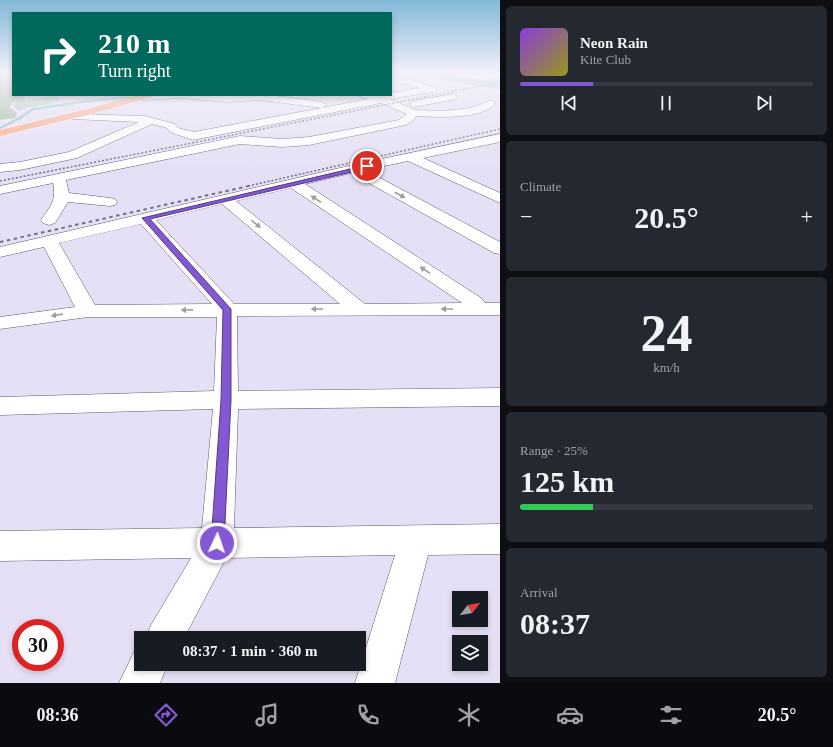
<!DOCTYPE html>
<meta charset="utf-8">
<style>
body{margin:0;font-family:Georgia,serif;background:#242831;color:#f1f3f6;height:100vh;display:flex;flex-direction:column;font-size:15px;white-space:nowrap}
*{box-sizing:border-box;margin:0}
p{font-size:13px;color:#9ea1a6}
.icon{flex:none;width:22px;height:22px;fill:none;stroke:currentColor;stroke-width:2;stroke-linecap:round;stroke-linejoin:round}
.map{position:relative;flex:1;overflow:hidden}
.details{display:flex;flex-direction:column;gap:6px;padding:6px;background:#0d0f14;width:333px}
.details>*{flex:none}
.banner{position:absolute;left:12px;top:12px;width:380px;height:84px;border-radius:0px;box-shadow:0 2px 6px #0003;background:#00695c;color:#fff;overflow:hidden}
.needle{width:26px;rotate:59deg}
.buttons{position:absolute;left:452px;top:591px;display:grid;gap:8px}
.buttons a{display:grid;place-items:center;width:36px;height:36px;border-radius:0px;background:#171b24;box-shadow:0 2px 6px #0003;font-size:20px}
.speed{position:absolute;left:12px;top:619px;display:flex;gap:8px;font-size:20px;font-weight:700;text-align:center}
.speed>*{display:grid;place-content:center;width:52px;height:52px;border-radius:50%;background:#171b24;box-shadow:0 2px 6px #0003;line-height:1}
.speed .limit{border:6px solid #d22;background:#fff;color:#111}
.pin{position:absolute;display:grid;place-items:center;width:34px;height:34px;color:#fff;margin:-17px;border:2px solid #fff;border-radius:50%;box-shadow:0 1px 4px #0007}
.me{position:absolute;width:44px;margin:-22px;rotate:3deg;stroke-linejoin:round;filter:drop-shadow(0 0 3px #0008)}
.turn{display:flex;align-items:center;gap:14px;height:84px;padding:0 20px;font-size:18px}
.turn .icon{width:52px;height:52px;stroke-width:2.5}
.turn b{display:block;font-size:28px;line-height:34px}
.big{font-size:30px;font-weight:800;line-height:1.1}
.details .widget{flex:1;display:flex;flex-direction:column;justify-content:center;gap:6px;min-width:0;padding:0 14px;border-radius:6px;background:#242831}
.details .dial{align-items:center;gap:0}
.dial b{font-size:52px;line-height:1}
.song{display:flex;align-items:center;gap:12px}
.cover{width:48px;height:48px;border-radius:6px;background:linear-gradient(135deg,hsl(270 70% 55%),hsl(60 70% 35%))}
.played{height:4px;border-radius:2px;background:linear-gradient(90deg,#8358d2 25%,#363941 25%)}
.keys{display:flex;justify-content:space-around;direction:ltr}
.heat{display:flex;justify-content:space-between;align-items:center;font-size:22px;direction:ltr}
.charge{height:6px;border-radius:3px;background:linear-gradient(90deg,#34c759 25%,#363941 0)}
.trip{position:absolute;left:134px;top:631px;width:232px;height:40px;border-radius:0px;background:#171b24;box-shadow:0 2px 6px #0003;font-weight:800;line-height:40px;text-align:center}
.tabs{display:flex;height:64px;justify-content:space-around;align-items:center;background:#090b0e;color:#9ea1a6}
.tabs .icon{width:28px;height:28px}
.tabs .active{color:#8358d2}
.tabs b{font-size:18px;color:#f1f3f6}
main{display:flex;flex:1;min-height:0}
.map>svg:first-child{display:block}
</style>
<main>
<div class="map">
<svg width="500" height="683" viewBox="0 0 500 683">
<rect width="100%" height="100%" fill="#e5e0f5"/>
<!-- green -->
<path fill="#b0caab" d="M 15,95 L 24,95 L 25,101 L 53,96 L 60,100 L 50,102 L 52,104 L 25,108 L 19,111 L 14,107 Z"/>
<!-- forest -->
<path fill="#99b694" d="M 0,73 L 13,73 L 13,95 L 18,95 L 9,107 L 17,113 L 15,118 L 0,120 Z"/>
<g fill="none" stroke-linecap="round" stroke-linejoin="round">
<!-- stream -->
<path fill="#86bec1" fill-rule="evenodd" d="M 135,96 L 136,97 L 89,102 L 34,110 L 21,119 L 0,129 L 0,127 L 19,117 L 33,108 L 89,100 Z"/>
<!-- river -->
<path fill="#86bec1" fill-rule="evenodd" d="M 416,73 L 446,73 L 500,81 L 500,89 L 422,77 L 418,76 Z"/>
<defs>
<path id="minor" d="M 450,73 L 484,74 L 500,73 L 500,78 L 484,80 L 454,76 Z
M 403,78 L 435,87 L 437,89 L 432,92 L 390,99 L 415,110 L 443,111 L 471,108 L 491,100 L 496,103 C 482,120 437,117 416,116 L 414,120 L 406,125 L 309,145 L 282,147 L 240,144 L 66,180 L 69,193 L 110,198 L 115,199 L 117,202 L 115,205 L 110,206 L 68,202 L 55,223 L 49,225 L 43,223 L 41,220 C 50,207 57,200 53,183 L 0,194 L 0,186 L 240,136 L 282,139 L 309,137 L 399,120 L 407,114 L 381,103 L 193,140 L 170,132 L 167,128 L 152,124 L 77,158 L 20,170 L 0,172 L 0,164 L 20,162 L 69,152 L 139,122 L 73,119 L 68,116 L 69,114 L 145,116 L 175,124 L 178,128 L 194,132 L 369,99 L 359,97 L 357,95 L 391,95 L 391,93 L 419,88 L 400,83 L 399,81 Z
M 453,94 L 458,97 L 456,99 L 414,107 L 409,104 L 414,101 Z
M 140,95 L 277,95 L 276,96 L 322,102 L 327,105 L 322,108 L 261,100 L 227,102 L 182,98 L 143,100 L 140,99 L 138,97 Z
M 500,134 L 500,142 L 423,158 L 500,193 L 500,203 L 408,161 L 365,170 L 500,242 L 500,254 L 494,253 L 351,173 L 305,184 L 481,298 L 485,303 L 500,303 L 500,315 L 237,316 L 238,391 L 500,388 L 500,406 L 238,409 L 234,528 L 500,524 L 500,554 L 428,555 L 395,683 L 355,683 L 395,555 L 226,558 L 184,638 L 146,638 L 151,625 L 191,558 L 0,561 L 0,531 L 202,528 L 213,409 L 0,415 L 0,397 L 214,391 L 217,317 L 88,317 L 0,329 L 0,317 L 75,307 L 44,247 L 0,257 L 0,247 L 353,165 ZM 291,188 L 462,303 L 365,304 L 236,201 ZM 222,204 L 340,304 L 234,304 L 156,220 ZM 141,224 L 212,304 L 95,305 L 59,243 Z
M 141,648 L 141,664 L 168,664 L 160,683 L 119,683 L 135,650 Z"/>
<path id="major" d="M 138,95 L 154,95 L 152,97 L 92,114 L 0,136 L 0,130 L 86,109 Z"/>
</defs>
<!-- minor casing -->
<use href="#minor" stroke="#5d586a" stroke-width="1"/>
<!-- major casing -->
<use href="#major" stroke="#fff" stroke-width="1"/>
<!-- minor -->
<use href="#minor" fill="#fff" fill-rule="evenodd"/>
<!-- major -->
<use href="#major" fill="#f8a982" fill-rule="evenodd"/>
<!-- rail-far1 -->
<path stroke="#73707d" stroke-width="1.5" stroke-dasharray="2 2" stroke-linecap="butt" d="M 0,181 L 500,82
M 248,186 L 500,129"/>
<!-- rail -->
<path stroke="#73707d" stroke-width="2" stroke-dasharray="3.5 3.5" stroke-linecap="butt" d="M 0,242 L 253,185"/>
</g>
<!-- one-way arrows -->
<defs><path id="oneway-solid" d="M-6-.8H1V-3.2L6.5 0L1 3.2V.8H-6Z"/></defs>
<g fill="#9f9fa1">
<use href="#oneway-solid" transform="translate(400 195) rotate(28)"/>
<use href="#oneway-solid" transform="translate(316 199) rotate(-147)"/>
<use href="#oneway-solid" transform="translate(256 224) rotate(39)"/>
<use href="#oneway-solid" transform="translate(425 270) rotate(-147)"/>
<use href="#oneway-solid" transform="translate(317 309) rotate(180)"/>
<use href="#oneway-solid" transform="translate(447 309) rotate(180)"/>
<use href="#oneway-solid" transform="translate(187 310) rotate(179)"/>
<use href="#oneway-solid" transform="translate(57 315) rotate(172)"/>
</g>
<!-- sky -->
<linearGradient id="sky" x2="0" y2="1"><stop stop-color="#81b8d8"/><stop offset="0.43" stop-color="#f3f1fa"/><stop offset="1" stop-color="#f3f1fa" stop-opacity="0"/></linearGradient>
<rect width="500" height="169" fill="url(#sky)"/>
<!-- route -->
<path fill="#8358d2" stroke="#553988" d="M 367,165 L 370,166 L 369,168 L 150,219 L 231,309 L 231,400 L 224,543 L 222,547 L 217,549 L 213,547 L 211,543 L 221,400 L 223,310 L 142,218 Z"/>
</svg>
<div class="buttons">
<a><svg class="needle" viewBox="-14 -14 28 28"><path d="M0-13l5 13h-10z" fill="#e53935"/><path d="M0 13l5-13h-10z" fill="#9ea1a6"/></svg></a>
<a><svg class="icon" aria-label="layers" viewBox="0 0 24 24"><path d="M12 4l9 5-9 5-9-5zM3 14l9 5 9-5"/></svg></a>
</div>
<div class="speed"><div class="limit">30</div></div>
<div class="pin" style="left:367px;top:166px;background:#d93025"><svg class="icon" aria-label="arrive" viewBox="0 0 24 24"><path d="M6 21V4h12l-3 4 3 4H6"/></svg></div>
<svg class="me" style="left:217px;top:543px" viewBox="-20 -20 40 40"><circle r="17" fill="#8358d2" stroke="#fff" stroke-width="3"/><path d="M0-11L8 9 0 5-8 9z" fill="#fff"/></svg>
<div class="trip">08:37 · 1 min · 360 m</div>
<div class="banner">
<div class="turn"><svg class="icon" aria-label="right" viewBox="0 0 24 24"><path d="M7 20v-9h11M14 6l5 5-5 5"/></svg><div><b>210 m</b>Turn right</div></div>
</div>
</div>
<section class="details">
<div class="widget">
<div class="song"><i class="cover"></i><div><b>Neon Rain</b><p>Kite Club</p></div></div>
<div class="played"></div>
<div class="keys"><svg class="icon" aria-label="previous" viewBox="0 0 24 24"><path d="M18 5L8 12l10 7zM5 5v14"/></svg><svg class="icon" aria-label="pause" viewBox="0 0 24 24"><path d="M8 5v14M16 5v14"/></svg><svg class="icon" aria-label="next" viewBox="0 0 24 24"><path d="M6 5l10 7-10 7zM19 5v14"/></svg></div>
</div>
<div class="widget"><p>Climate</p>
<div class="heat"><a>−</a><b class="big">20.5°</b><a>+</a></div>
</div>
<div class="widget dial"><b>24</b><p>km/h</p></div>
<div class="widget"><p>Range · 25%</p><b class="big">125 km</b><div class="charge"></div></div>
<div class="widget"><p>Arrival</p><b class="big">08:37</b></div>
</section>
</main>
<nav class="tabs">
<b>08:36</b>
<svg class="icon active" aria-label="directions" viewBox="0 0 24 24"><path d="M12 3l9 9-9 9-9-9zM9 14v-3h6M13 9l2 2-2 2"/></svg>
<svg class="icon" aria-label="music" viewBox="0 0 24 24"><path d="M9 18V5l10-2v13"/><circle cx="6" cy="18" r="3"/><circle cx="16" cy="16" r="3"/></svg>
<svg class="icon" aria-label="phone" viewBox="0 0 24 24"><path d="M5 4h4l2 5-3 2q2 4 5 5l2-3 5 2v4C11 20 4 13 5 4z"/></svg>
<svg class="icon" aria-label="climate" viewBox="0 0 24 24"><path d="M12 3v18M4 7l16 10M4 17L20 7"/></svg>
<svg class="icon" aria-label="car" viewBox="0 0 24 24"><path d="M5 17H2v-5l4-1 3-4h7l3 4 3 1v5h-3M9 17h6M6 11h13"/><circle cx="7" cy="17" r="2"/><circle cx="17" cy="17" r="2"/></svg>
<svg class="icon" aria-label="filters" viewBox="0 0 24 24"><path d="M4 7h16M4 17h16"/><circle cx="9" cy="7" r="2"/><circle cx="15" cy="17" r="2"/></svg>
<b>20.5°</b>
</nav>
